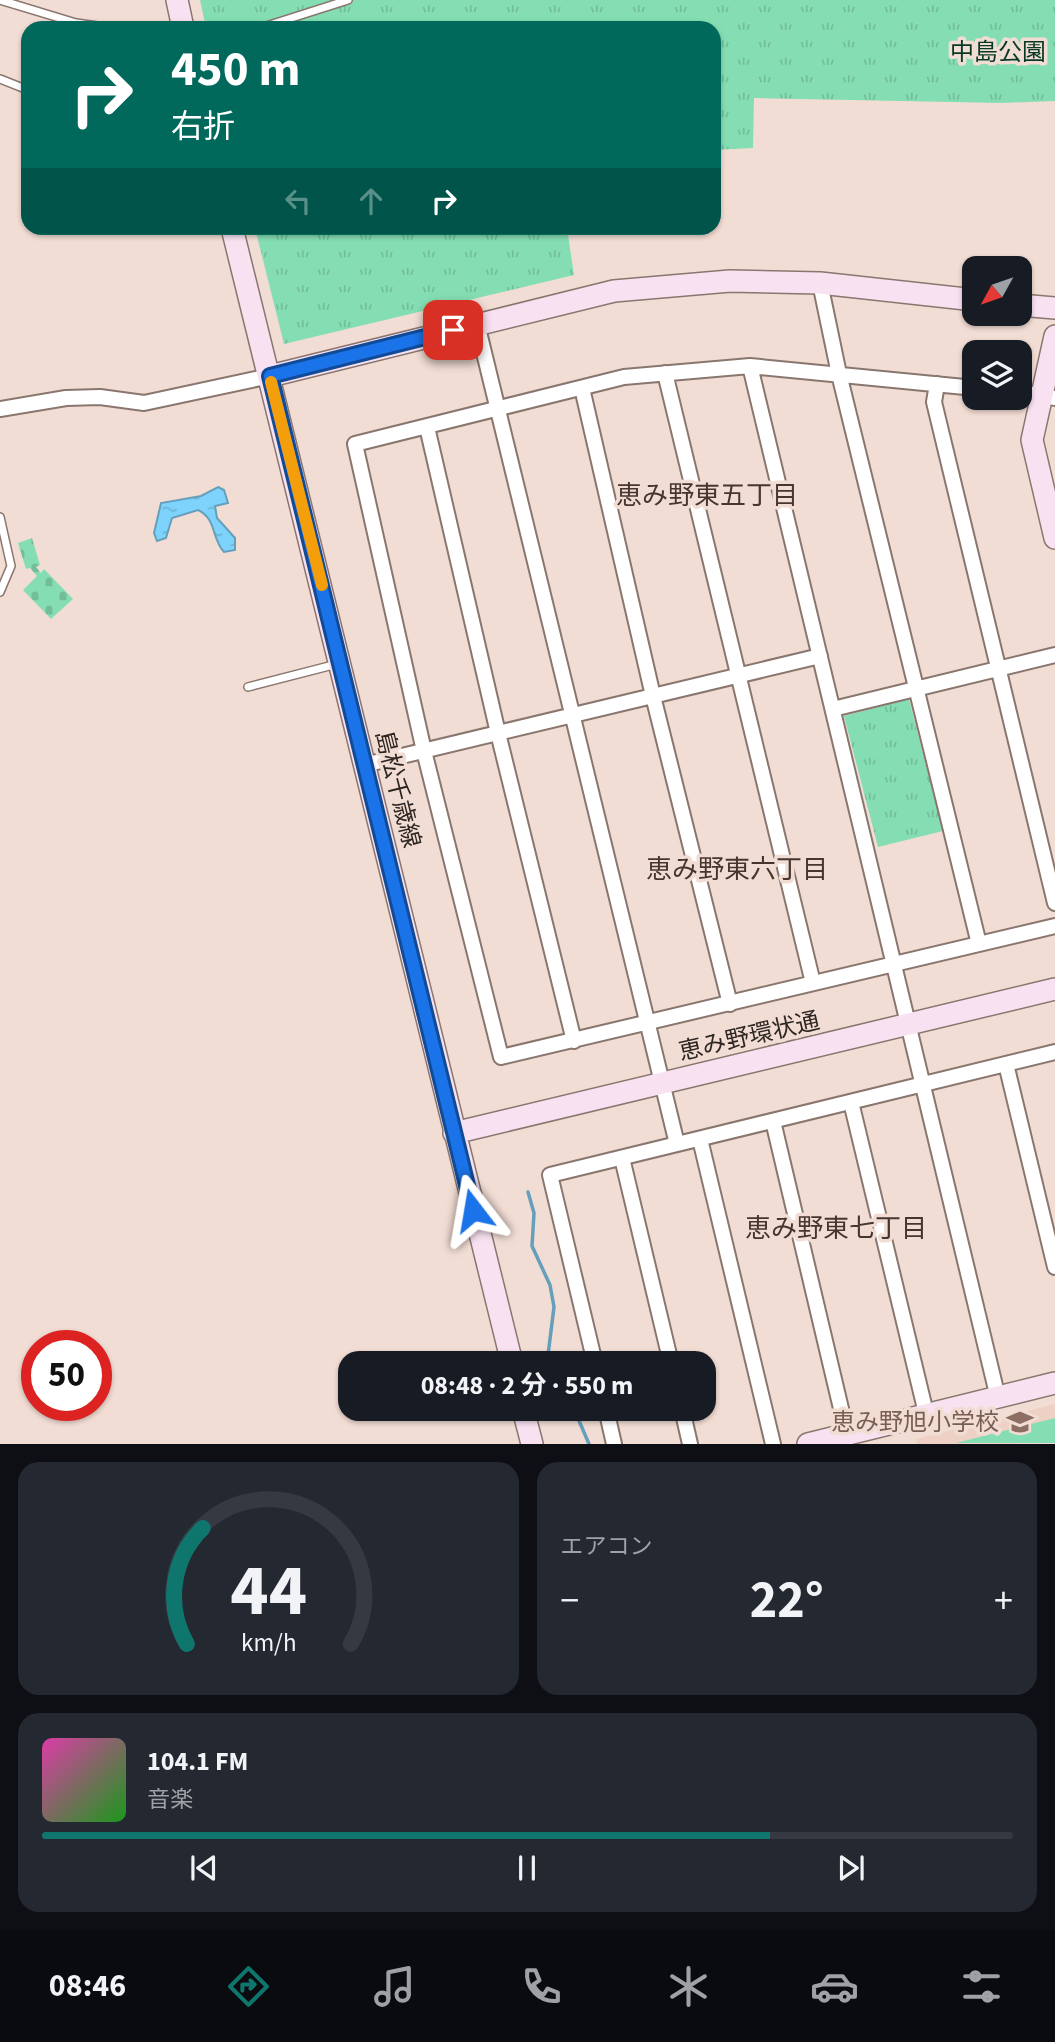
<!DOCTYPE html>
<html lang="ja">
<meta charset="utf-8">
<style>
body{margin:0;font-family:"Source Sans 3","Noto Sans JP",sans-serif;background:#242831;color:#f1f3f6;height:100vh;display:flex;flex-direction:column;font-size:26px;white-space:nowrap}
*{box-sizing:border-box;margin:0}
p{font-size:23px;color:#9ea1a6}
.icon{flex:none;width:38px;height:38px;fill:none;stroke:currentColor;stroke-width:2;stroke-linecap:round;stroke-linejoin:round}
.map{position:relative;height:1444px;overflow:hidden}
.side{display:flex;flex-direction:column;gap:18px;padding:18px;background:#0d0f14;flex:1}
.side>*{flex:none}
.hud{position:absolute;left:21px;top:21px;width:700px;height:214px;border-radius:21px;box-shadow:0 2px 5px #0004;background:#00695c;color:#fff;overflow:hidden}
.needle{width:46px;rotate:230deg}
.tools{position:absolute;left:962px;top:256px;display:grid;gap:14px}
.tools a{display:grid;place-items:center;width:70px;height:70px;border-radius:14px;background:#171b24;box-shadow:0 2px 5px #0004;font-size:35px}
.speed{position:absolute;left:21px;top:1330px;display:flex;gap:14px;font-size:35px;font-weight:700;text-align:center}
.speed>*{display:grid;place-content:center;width:91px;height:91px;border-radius:50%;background:#171b24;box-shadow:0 2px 5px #0004;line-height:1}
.speed .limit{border:10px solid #d22;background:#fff;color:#111}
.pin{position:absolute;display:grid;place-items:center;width:60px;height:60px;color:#fff;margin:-30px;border-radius:14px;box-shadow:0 4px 10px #0006}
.me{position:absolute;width:77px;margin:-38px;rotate:346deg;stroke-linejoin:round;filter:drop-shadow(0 0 5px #0008)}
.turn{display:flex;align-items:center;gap:24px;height:147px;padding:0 35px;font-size:32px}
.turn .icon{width:91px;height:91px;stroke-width:2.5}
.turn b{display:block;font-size:49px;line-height:60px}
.lanes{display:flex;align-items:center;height:66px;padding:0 35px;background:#0003;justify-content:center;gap:35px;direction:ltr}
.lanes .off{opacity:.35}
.big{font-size:52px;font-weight:700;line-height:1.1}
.side .widget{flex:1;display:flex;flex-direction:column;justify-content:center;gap:10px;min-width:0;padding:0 24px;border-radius:21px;background:#242831}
.side .dial{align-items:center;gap:0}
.dial svg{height:182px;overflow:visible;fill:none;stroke:#363941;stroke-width:7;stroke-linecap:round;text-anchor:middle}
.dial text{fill:#f1f3f6;stroke:none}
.song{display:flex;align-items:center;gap:21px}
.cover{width:84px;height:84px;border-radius:10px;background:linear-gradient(135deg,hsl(320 70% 55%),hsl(120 70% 35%))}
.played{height:7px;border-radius:4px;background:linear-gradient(90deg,#0f766e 75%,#363941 75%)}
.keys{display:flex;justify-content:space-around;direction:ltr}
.heat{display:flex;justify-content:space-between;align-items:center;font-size:38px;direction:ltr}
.side .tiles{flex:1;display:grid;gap:18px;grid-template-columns:1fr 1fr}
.widget:last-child{grid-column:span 2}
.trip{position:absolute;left:338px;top:1351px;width:378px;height:70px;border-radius:21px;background:#171b24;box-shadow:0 2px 5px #0004;font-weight:700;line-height:70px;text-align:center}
.tabs{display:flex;height:112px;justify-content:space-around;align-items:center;background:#090b0e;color:#9ea1a6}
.tabs .icon{width:49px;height:49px}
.tabs .selected{color:#0f766e}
.tabs b{font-size:32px;color:#f1f3f6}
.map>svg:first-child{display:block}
</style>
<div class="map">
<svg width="1055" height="1444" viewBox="0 0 1055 1444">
<defs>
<pattern id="cemetery-stones" width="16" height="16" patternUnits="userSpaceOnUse" patternTransform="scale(1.75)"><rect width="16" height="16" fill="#85deb3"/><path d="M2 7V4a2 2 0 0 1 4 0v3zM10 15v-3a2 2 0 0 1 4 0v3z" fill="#73be9a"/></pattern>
<pattern id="park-tufts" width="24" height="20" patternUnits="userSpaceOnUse" patternTransform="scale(1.75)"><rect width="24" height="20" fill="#85deb3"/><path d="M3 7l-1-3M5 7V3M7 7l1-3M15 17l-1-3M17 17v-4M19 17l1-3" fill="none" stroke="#73be9a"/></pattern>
<pattern id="water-ripples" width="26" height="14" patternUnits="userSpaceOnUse" patternTransform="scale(1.75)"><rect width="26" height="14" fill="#7ed3fc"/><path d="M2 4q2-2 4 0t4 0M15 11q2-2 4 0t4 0" fill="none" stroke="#6db5d8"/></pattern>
</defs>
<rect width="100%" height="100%" fill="#f2ddd4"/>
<!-- built -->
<path fill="#eed1c4" d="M 1055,1404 L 1055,1443 L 917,1444 L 916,1439 Z"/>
<!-- green -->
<path fill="#85deb3" d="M 1055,1418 L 1055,1443 L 956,1443 Z"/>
<!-- cemetery -->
<path fill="url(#cemetery-stones)" d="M 32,538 L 40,565 L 36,567 L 41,573 L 44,569 L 73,599 L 51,619 L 23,590 L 37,576 L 30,568 L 26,569 L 18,543 Z"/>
<!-- park -->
<path fill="url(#park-tufts)" d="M 200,0 L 1055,0 L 1055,101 L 1001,103 L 754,98 L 753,148 L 714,150 L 714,28 L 206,28 Z
M 255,228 L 567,228 L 574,275 L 284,344 Z
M 909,699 L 943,831 L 878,847 L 844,716 Z"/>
<!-- water -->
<path fill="url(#water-ripples)" stroke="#669fbb" stroke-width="2" d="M 218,487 L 224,490 L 228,503 L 215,506 L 217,518 L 235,538 L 235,550 L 224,552 C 211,538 217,519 198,510 L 172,518 L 166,538 L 157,541 L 154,533 L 161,503 L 201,496 Z"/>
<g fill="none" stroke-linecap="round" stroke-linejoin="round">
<!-- stream -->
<path stroke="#669fbb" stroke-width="3.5" d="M 528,1192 L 534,1213 L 532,1246 L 550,1285 L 554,1307 L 548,1355 L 550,1363
M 574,1409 L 589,1444"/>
<defs>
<path id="lane" d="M 0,0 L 76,23 L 112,28
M 260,28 L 348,0
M 0,79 L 28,90
M 0,517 L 11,566 L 0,592
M 248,687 L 337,664"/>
<path id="street" d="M 820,283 L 839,374 L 979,944
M 477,324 L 677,1144
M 750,366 L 998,1398
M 665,373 L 813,983
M 937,384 L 934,402 L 1055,903
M 582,388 L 653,696 L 730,1004
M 975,388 L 750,366 L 624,377 L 355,444 L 424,751 L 501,1057 L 1055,926
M 1020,392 L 1055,398
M 0,409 L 66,398 L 100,397 L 144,403 L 270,376
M 427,427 L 498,733 L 574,1041
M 833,709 L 1055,655
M 364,765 L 820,656
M 1006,1064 L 1055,1267
M 851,1102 L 926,1413
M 773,1121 L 847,1434
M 700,1139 L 773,1444
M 622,1158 L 671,1363
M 595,1363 L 550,1175 L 1055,1052
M 606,1409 L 614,1444
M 682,1409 L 690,1444"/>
<path id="secondary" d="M 177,0 L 183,28
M 232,228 L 512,1363
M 1020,305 L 1055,308
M 1055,336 L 1032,440 L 1055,538
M 270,376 L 614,291 L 730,281 L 820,283 L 975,300
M 454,1133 L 1055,989
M 523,1409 L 532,1444
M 808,1444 L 1055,1383"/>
</defs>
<!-- lane casing -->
<use href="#lane" stroke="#89766e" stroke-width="10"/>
<!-- street casing -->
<use href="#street" stroke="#89766e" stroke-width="18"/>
<!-- secondary casing -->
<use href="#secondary" stroke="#89766e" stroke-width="24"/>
<!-- lane -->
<use href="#lane" stroke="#fff" stroke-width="7"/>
<!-- street -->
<use href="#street" stroke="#fff" stroke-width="14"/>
<!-- secondary -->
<use href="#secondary" stroke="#f8e2f2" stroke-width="21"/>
</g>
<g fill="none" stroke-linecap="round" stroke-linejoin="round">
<defs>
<path id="route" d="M 453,330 L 270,376 L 473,1210"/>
</defs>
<!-- route casing -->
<use href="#route" stroke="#114b97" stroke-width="18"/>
<!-- route -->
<use href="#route" stroke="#1a73e8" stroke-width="12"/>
<!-- slow -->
<path stroke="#f59e0b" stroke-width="12" d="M 271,382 L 322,585"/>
</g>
<!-- icons -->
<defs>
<symbol id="school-bare" viewBox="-9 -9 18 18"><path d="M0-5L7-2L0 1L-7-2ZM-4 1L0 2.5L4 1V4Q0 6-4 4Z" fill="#8d6e63" stroke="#f2ddd4" stroke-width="2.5" paint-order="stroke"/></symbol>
</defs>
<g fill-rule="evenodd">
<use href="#school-bare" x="1001" y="1403" width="38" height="38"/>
</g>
<g text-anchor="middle" stroke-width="7" stroke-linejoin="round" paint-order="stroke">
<!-- park labels -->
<g font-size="24" fill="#063925" stroke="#f2ddd4">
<text x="998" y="60">中島公園</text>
</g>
<!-- street labels -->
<g font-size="24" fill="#2e2622" stroke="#f2ddd4">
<text transform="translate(398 789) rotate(76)" y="8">島松千歳線</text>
<text transform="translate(749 1036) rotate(-13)" y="8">恵み野環状通</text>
</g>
<!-- education labels -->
<g font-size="24" fill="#785e54" stroke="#f2ddd4" text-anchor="end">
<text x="999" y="1430">恵み野旭小学校</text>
</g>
<!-- neighbourhood labels -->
<g font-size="26" fill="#46362f" stroke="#f2ddd4">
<text x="707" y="504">恵み野東五丁目</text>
<text x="737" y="878">恵み野東六丁目</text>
<text x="836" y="1237">恵み野東七丁目</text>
</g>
</g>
</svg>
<div class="tools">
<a><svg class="needle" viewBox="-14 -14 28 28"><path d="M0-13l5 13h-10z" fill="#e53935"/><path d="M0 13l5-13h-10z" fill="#9ea1a6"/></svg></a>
<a><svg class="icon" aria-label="layers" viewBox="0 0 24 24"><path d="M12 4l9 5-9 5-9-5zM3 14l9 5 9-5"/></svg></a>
</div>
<div class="speed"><div class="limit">50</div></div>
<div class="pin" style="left:453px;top:330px;background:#d93025"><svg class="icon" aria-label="arrive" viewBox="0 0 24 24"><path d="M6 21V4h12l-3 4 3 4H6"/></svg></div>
<svg class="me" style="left:473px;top:1210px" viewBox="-20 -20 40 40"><path d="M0-17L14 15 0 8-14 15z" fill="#1a73e8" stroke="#fff" stroke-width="4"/></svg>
<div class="trip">08:48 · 2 分 · 550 m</div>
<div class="hud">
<div class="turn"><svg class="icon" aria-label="right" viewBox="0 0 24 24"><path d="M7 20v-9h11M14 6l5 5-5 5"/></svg><div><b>450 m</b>右折</div></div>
<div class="lanes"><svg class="icon off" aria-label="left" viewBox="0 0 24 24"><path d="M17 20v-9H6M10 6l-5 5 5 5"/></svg><svg class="icon off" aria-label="ahead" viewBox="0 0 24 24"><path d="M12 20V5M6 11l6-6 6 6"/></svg><svg class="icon" aria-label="right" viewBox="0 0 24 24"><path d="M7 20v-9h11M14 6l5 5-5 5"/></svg></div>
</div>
</div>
<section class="side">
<div class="tiles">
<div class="widget dial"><svg viewBox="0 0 100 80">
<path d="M14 69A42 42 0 1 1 86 69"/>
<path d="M14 69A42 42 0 0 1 21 18" stroke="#0f766e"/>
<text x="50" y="56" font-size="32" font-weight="700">44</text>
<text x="50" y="72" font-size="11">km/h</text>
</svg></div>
<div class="widget"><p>エアコン</p>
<div class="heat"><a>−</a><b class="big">22°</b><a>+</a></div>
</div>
<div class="widget">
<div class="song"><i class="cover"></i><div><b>104.1 FM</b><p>音楽</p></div></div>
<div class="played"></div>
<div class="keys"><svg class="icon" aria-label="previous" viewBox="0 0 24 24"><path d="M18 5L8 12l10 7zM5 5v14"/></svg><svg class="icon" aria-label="pause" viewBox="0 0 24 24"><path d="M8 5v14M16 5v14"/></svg><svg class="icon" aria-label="next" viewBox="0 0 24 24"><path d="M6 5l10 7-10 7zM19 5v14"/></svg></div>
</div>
</div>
</section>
<nav class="tabs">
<b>08:46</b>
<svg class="icon selected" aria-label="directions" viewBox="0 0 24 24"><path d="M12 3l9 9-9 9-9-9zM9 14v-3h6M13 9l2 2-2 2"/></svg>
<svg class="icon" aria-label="music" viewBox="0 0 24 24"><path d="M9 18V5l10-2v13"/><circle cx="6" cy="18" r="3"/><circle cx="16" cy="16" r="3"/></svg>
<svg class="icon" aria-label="phone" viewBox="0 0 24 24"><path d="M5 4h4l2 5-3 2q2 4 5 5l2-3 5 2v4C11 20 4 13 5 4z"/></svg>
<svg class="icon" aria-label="climate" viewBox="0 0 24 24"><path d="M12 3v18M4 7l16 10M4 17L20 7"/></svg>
<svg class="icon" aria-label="car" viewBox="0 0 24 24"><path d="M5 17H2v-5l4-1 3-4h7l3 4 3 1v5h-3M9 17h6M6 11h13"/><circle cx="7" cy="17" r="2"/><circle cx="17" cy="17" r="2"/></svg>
<svg class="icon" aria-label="filters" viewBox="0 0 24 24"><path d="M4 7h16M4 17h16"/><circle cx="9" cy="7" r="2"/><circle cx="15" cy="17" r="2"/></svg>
</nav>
